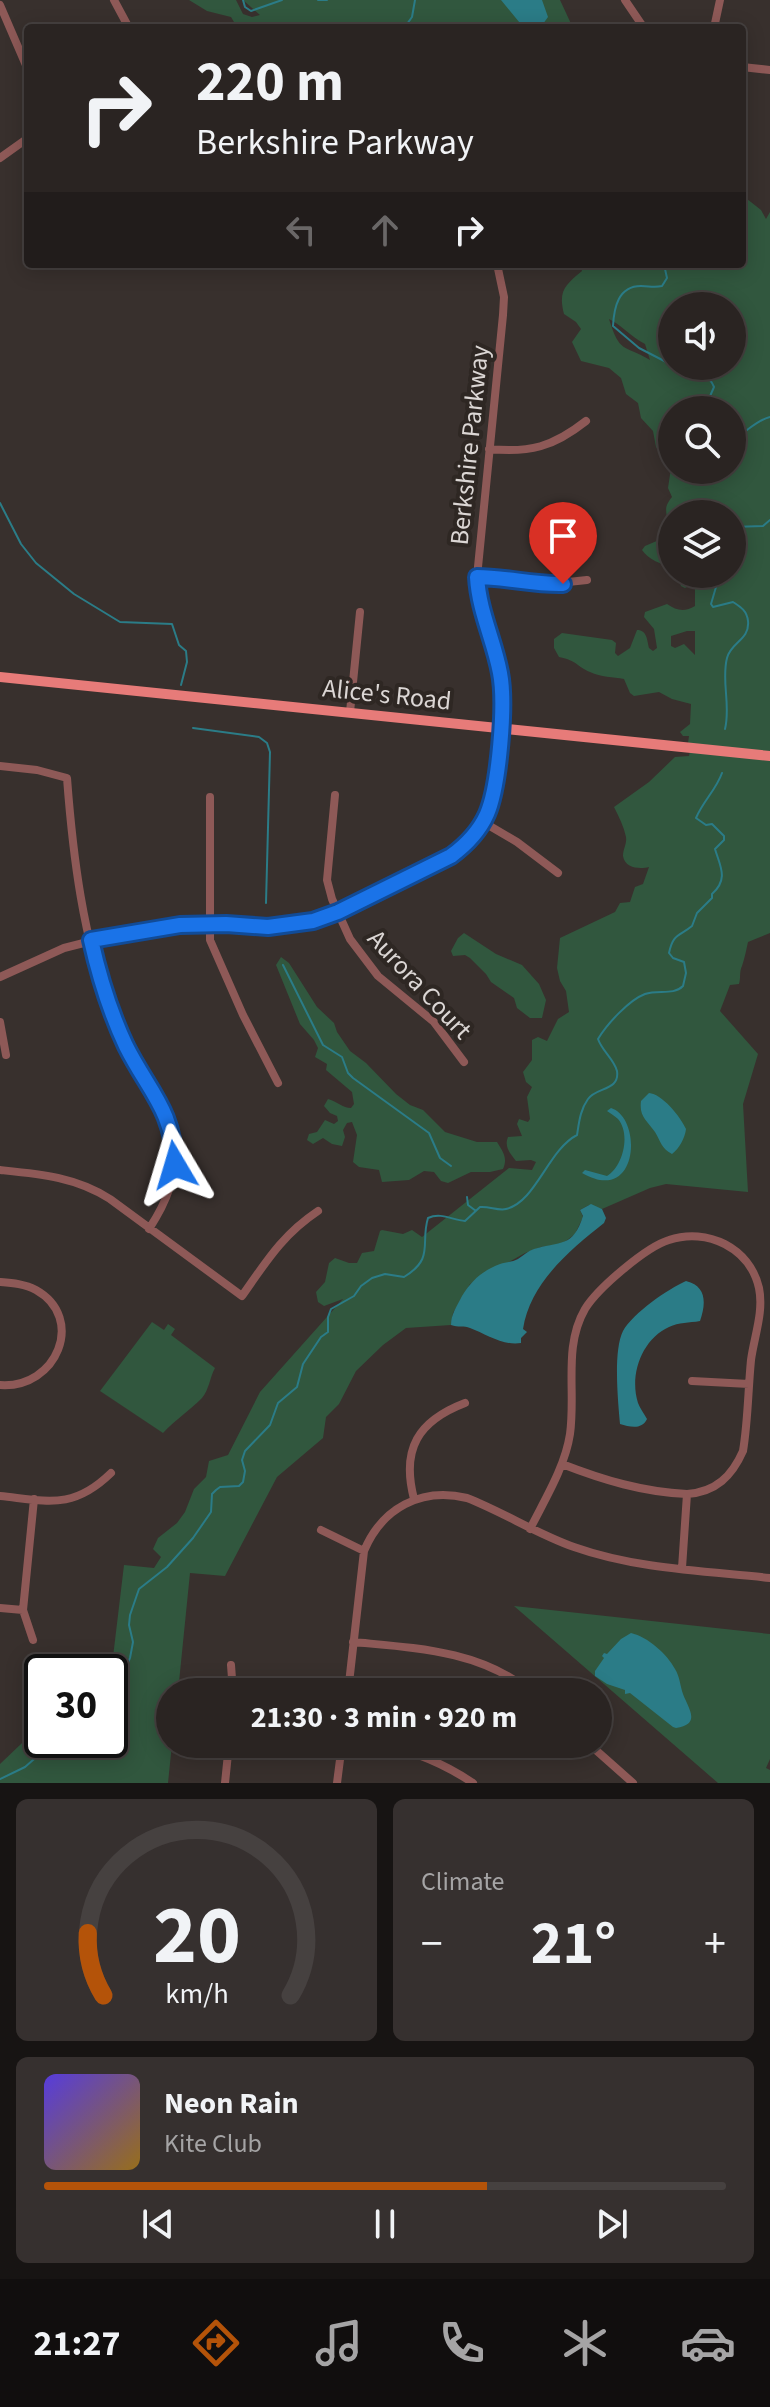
<!DOCTYPE html>
<meta charset="utf-8">
<style>
body{margin:0;font-family:"Source Sans 3",sans-serif;background:#36302f;color:#f1f3f6;height:100vh;display:flex;flex-direction:column;font-size:30px;white-space:nowrap}
*{box-sizing:border-box;margin:0}
p{font-size:26px;color:#a5a4a5}
.icon{flex:none;width:44px;height:44px;fill:none;stroke:currentColor;stroke-width:2;stroke-linecap:round;stroke-linejoin:round}
.map{position:relative;height:1783px;overflow:hidden}
.details{display:flex;flex-direction:column;gap:16px;padding:16px;background:#171413;flex:1}
.details>*{flex:none}
.guide{position:absolute;left:24px;top:24px;width:722px;height:244px;border-radius:8px;box-shadow:0 4px 20px #0003,0 0 0 2px #464140;background:#2a2422;color:#f1f3f6;overflow:hidden}
.fabs{position:absolute;left:658px;top:292px;display:grid;gap:16px}
.fabs a{display:grid;place-items:center;width:88px;height:88px;border-radius:50%;background:#2a2422;box-shadow:0 4px 20px #0003,0 0 0 2px #464140;font-size:40px}
.speed{position:absolute;left:24px;top:1654px;display:flex;gap:16px;font-size:40px;font-weight:700;text-align:center}
.speed>*{display:grid;place-content:center;width:104px;height:104px;border-radius:50%;background:#2a2422;box-shadow:0 4px 20px #0003,0 0 0 2px #464140;line-height:1}
.speed .limit{border:4px solid #111;border-radius:12px;background:#fff;color:#111}
.pin{position:absolute;display:grid;place-items:center;width:68px;height:68px;color:#fff;margin:-82px -34px;border-radius:50% 50% 50% 0;rotate:-45deg;box-shadow:0 0 8px #0007}
.pin .icon{rotate:45deg}
.me{position:absolute;width:88px;margin:-44px;rotate:353deg;stroke-linejoin:round;filter:drop-shadow(0 0 6px #0008)}
.turn{display:flex;align-items:center;gap:28px;height:168px;padding:0 40px;font-size:36px}
.turn .icon{width:104px;height:104px;stroke-width:2.5}
.turn b{display:block;font-size:56px;line-height:68px}
.lanes{display:flex;align-items:center;height:76px;padding:0 40px;background:#0003;justify-content:center;gap:40px;direction:ltr}
.lanes .off{opacity:.35}
.big{font-size:60px;font-weight:700;line-height:1.1}
.details .tile{flex:1;display:flex;flex-direction:column;justify-content:center;gap:12px;min-width:0;padding:0 28px;border-radius:12px;background:#36302f}
.details .dial{align-items:center;gap:0}
.dial svg{height:208px;overflow:visible;fill:none;stroke:#464140;stroke-width:7;stroke-linecap:round;text-anchor:middle}
.dial text{fill:#f1f3f6;stroke:none}
.song{display:flex;align-items:center;gap:24px}
.cover{width:96px;height:96px;border-radius:12px;background:linear-gradient(135deg,hsl(250 70% 55%),hsl(40 70% 35%))}
.played{height:8px;border-radius:4px;background:linear-gradient(90deg,#b45309 65%,#464140 65%)}
.keys{display:flex;justify-content:space-around;direction:ltr}
.heat{display:flex;justify-content:space-between;align-items:center;font-size:44px;direction:ltr}
.details .tiles{flex:1;display:grid;gap:16px;grid-template-columns:1fr 1fr}
.tile:last-child{grid-column:span 2}
.trip{position:absolute;left:156px;top:1678px;width:456px;height:80px;border-radius:40px;background:#2a2422;box-shadow:0 4px 20px #0003,0 0 0 2px #464140;font-weight:700;line-height:80px;text-align:center}
.dock{display:flex;height:128px;justify-content:space-around;align-items:center;background:#110e0e;color:#a5a4a5}
.dock .icon{width:56px;height:56px}
.dock .current{color:#b45309}
.dock b{font-size:36px;color:#f1f3f6}
.map>svg:first-child{display:block}
</style>
<div class="map">
<svg width="770" height="1783" viewBox="0 0 770 1783">
<rect width="100%" height="100%" fill="#38302d"/>
<!-- green -->
<path fill="#31573e" fill-rule="evenodd" d="M 189,0 L 236,0 L 243,14 L 252,17 L 260,15 L 243,0 L 560,0 L 573,28 L 233,28 L 234,22 L 231,17 L 207,11 Z
M 742,195 L 761,210 L 766,219 L 770,212 L 770,752 L 688,743 L 689,736 L 683,736 L 680,732 L 690,724 L 691,704 L 672,699 L 659,692 L 634,696 L 630,693 L 624,679 C 613,677 601,677 590,672 C 576,666 578,661 559,657 L 554,648 L 554,639 L 562,633 L 612,640 L 616,643 L 615,653 L 618,656 L 630,648 L 637,630 C 647,630 647,640 649,648 L 653,651 L 657,648 L 654,629 L 644,617 L 645,612 L 667,604 C 677,611 685,612 695,606 L 695,583 L 685,588 L 681,586 L 678,574 L 732,574 L 732,514 L 672,514 L 672,567 C 661,564 649,560 642,550 L 645,546 L 659,540 C 662,535 667,528 667,522 C 667,510 663,508 672,497 L 668,488 L 671,468 L 656,447 L 653,431 L 641,418 L 638,403 L 626,394 L 621,378 L 609,368 L 581,361 L 572,342 L 581,329 L 576,322 L 564,314 C 558,291 565,285 582,271 L 580,264 L 742,264 ZM 672,306 L 732,306 L 732,366 L 672,366 ZM 609,319 C 623,326 630,336 645,344 L 650,360 C 623,344 620,354 609,319 ZM 672,410 L 732,410 L 732,470 L 672,470 ZM 687,631 L 695,631 L 695,655 L 684,644 L 675,648 L 671,646 L 671,636 Z
M 690,751 L 770,759 L 770,933 L 748,942 C 746,951 745,957 742,966 C 739,972 741,978 739,984 L 730,985 L 720,1011 L 758,1054 L 743,1104 L 748,1192 L 666,1184 L 650,1188 L 602,1209 L 589,1205 L 580,1210 L 583,1217 L 575,1234 L 562,1244 L 541,1247 L 525,1253 L 470,1284 L 453,1313 L 451,1325 L 406,1328 L 383,1345 L 356,1371 L 339,1404 L 326,1417 L 323,1438 L 277,1477 L 225,1576 L 190,1573 L 178,1692 L 170,1692 L 170,1744 L 172,1744 L 168,1783 L 0,1783 L 0,1764 L 42,1724 L 42,1740 L 110,1740 L 110,1672 L 97,1672 L 113,1657 L 124,1565 L 154,1568 L 161,1557 L 153,1549 L 158,1538 L 177,1523 L 185,1512 L 194,1489 L 206,1477 L 209,1461 L 228,1455 L 260,1392 L 343,1299 L 324,1306 L 318,1302 L 316,1292 L 325,1282 L 329,1263 L 335,1258 L 349,1263 L 357,1263 L 362,1253 L 374,1251 L 380,1231 L 382,1230 L 403,1234 L 412,1230 L 422,1237 L 509,1168 L 532,1170 L 536,1162 L 531,1160 L 516,1161 C 510,1153 504,1147 508,1137 L 522,1136 L 517,1124 L 519,1119 L 528,1122 L 530,1119 L 527,1097 L 532,1087 L 526,1082 L 523,1072 L 532,1060 L 532,1040 L 538,1037 L 547,1041 L 558,1019 L 569,1012 L 566,991 L 560,981 L 557,968 L 560,938 L 615,912 L 620,903 L 630,902 L 635,887 L 643,884 L 649,867 C 641,869 625,869 623,856 C 623,849 627,844 626,837 C 624,827 619,817 614,807 L 649,782 L 675,757 L 689,756 Z
M 464,933 L 496,954 L 522,965 L 539,984 L 546,1000 L 542,1018 L 530,1018 L 517,1008 L 514,998 L 491,982 L 486,974 L 470,958 L 465,955 L 453,956 L 451,951 L 458,938 Z
M 281,957 L 289,963 L 317,1007 L 334,1023 L 337,1032 L 350,1051 L 366,1063 L 396,1094 L 410,1105 L 423,1110 L 445,1132 L 477,1142 L 497,1142 C 503,1152 508,1158 503,1169 L 490,1172 L 471,1172 L 448,1183 L 441,1181 L 434,1172 L 424,1171 L 409,1180 L 382,1182 L 379,1170 L 359,1167 L 353,1162 L 357,1135 L 352,1122 L 347,1123 L 343,1130 L 345,1137 L 342,1146 L 332,1144 L 323,1138 L 313,1144 L 307,1140 L 309,1134 L 317,1132 L 325,1120 L 334,1124 L 338,1121 L 337,1116 L 330,1113 L 324,1106 L 328,1099 C 336,1101 343,1108 351,1108 L 354,1104 L 352,1092 L 326,1070 L 327,1064 L 315,1057 L 318,1048 L 314,1040 L 300,1024 L 276,965 Z
M 152,1322 L 164,1330 L 168,1324 L 175,1329 L 171,1335 L 215,1368 C 210,1377 209,1390 202,1398 C 190,1410 175,1420 163,1433 L 100,1391 Z
M 514,1606 L 770,1634 L 770,1759 L 766,1768 L 770,1770 L 770,1783 L 718,1783 Z"/>
<!-- water -->
<path fill="#2b7c87" d="M 501,0 L 542,0 L 548,17 L 540,28 L 524,28 Z
M 649,1093 C 662,1094 680,1116 686,1129 C 685,1138 679,1149 672,1154 C 661,1148 661,1142 655,1132 C 647,1120 639,1117 641,1101 Z
M 611,1108 C 643,1118 639,1206 582,1173 L 585,1170 L 607,1176 C 623,1167 631,1134 618,1119 C 615,1116 611,1114 607,1111 Z
M 591,1204 L 602,1209 L 606,1218 L 604,1223 C 570,1250 530,1283 523,1329 L 527,1332 L 521,1338 L 521,1343 C 503,1346 486,1334 470,1328 C 464,1325 458,1328 451,1325 C 451,1314 457,1306 462,1296 C 472,1280 482,1271 500,1264 C 506,1262 513,1262 518,1259 C 524,1255 528,1251 534,1249 C 560,1241 573,1248 583,1216 L 580,1210 Z
M 686,1281 C 707,1286 706,1304 700,1321 C 689,1323 679,1322 669,1327 C 642,1339 629,1375 638,1403 C 640,1408 644,1414 647,1419 C 642,1430 630,1427 620,1424 C 618,1401 613,1351 623,1331 C 633,1313 668,1289 686,1281 Z
M 631,1633 C 648,1637 667,1654 675,1669 C 680,1677 680,1686 683,1694 C 688,1708 702,1724 676,1728 L 673,1727 L 630,1693 L 625,1694 L 625,1690 L 607,1684 L 595,1676 L 595,1671 L 604,1658 L 602,1656 L 604,1653 L 607,1654 L 621,1639 Z"/>
<g fill="none" stroke-linecap="round" stroke-linejoin="round">
<!-- stream -->
<path stroke="#2b7c87" stroke-width="2" d="M 243,0 L 245,7 L 251,11 L 282,0
M 318,0 L 327,0
M 387,28 L 396,23 L 407,24 L 412,17 L 415,0
M 659,264 L 665,269 L 667,278 L 662,286 C 654,288 649,286 641,286 C 618,286 614,308 613,326 L 639,348 L 672,365
M 675,366 C 691,374 706,368 714,387 L 704,410
M 732,439 C 746,434 754,421 770,417
M 0,503 L 21,544 L 36,563 L 74,594 L 120,622 L 172,624 L 179,645 L 186,651 L 187,662 L 181,685
M 732,527 L 763,526 L 770,520
M 720,574 L 720,583 L 716,587 L 711,604 L 713,607 L 733,602 C 741,607 747,611 748,621 C 750,640 731,642 727,658 C 721,681 731,705 725,729
M 193,728 L 259,737 L 267,743 L 270,752 L 266,903
M 283,965 L 323,1045 L 342,1057 L 348,1073 L 353,1078 L 429,1133 L 440,1158 L 451,1166
M 467,1197 L 468,1205 L 476,1211
M 110,1700 L 117,1691 L 130,1658 L 133,1642 L 129,1625 L 130,1615 L 139,1589 L 167,1567 L 193,1538 L 211,1512 L 212,1494 L 216,1490 L 220,1487 L 239,1486 L 243,1482 L 245,1471 L 242,1460 L 245,1451 L 270,1425 L 278,1403 L 297,1387 L 303,1364 L 321,1337 L 328,1332 L 328,1317 L 331,1309 L 354,1296 L 361,1286 L 372,1278 L 385,1274 L 404,1277 C 435,1258 420,1244 428,1218 C 441,1212 452,1220 465,1221 L 480,1207 C 489,1206 498,1211 506,1209 C 536,1202 548,1150 577,1135 C 579,1123 580,1110 588,1099 C 596,1087 620,1091 617,1071 C 614,1059 602,1051 598,1039 C 607,1024 629,1000 645,994 C 658,989 673,996 683,986 L 686,973 L 684,962 L 673,958 L 669,953 C 673,933 680,936 692,926 L 697,913 L 712,898 L 712,894 C 729,879 720,866 715,849 L 724,840 L 724,836 L 712,824 L 706,825 L 696,818 C 703,801 716,790 722,773
M 0,1779 L 25,1767 L 41,1753 L 68,1740"/>
<!-- minor -->
<path stroke="#8e5957" stroke-width="8" d="M 114,0 L 129,28
M 625,0 L 644,28
M 0,5 L 28,70
M 714,28 L 720,0
M 742,67 L 770,70
M 0,158 L 28,138
M 489,449 C 530,453 553,447 586,421
M 477,577 L 549,584 L 587,580
M 350,712 L 360,612
M 0,766 L 37,770 L 67,778 C 73,857 83,938 111,1012 C 119,1033 129,1053 141,1072 C 154,1095 171,1116 174,1143 C 178,1176 166,1203 149,1229
M 335,795 L 327,880 L 332,899 L 350,939 L 378,976 L 434,1022 L 464,1062
M 210,797 L 210,940 L 243,1015 L 278,1083
M 483,822 L 517,842 L 558,873
M 0,977 L 64,948 L 127,932 L 180,925 L 226,924 L 268,927 L 313,921 L 338,912 L 451,856 C 466,845 479,832 487,814 C 500,783 506,701 499,667 C 493,635 479,612 477,577 L 503,315 L 504,297 L 497,264
M 0,1022 L 6,1055
M 0,1170 C 40,1174 76,1177 110,1199 L 242,1296 C 266,1262 282,1235 318,1211
M 0,1282 C 12,1283 25,1284 36,1290 C 86,1318 57,1389 0,1385
M 692,1381 L 749,1384
M 562,1464 C 603,1480 643,1492 687,1494
M 0,1496 C 48,1501 73,1510 111,1473
M 414,1499 C 401,1449 418,1421 465,1403
M 530,1529 C 545,1499 565,1467 570,1434 C 576,1391 563,1347 585,1309 C 598,1288 646,1247 669,1240 C 707,1227 750,1248 759,1288 C 764,1312 754,1337 751,1360 C 748,1391 748,1421 743,1451 C 732,1476 716,1492 687,1494 L 682,1568
M 321,1530 L 364,1551
M 0,1608 L 23,1610
M 33,1640 L 23,1610 L 34,1499
M 353,1642 C 415,1648 480,1650 531,1692
M 231,1665 L 233,1692
M 348,1692 L 364,1551 C 382,1508 421,1487 467,1498 C 503,1512 537,1534 574,1547 C 636,1569 705,1571 770,1578
M 374,1744 C 411,1749 443,1763 473,1783
M 589,1744 L 633,1783
M 225,1783 L 229,1744
M 337,1783 L 342,1744"/>
<!-- major -->
<path stroke="#e77b79" stroke-width="10" d="M 0,677 L 770,756"/>
</g>
<g fill="none" stroke-linecap="round" stroke-linejoin="round">
<defs>
<path id="route" d="M 175,1165 C 173,1109 149,1092 126,1046 C 110,1012 99,976 91,940 L 180,925 L 226,924 L 268,927 L 313,921 L 338,912 L 451,856 C 466,845 479,832 487,814 C 499,786 506,704 500,673 C 494,640 479,612 477,577 C 506,577 534,585 563,584"/>
</defs>
<!-- route casing -->
<use href="#route" stroke="#114b97" stroke-width="20"/>
<!-- route -->
<use href="#route" stroke="#1a73e8" stroke-width="14"/>
</g>
<g text-anchor="middle" stroke-width="8" stroke-linejoin="round" paint-order="stroke">
<!-- street labels -->
<g font-size="26" fill="#dbd6d4" stroke="#2e2723">
<text transform="translate(469 445) rotate(-84)" y="9">Berkshire Parkway</text>
<text transform="translate(387 694) rotate(6)" y="9">Alice's Road</text>
<text transform="translate(420 984) rotate(47)" y="9">Aurora Court</text>
</g>
</g>
</svg>
<div class="fabs">
<a><svg class="icon" aria-label="sound" viewBox="0 0 24 24"><path d="M4 9h4l5-4v14l-5-4H4zM17 9q2 3 0 6"/></svg></a>
<a><svg class="icon" aria-label="search" viewBox="0 0 24 24"><circle cx="10" cy="10" r="6"/><path d="M15 15l6 6"/></svg></a>
<a><svg class="icon" aria-label="layers" viewBox="0 0 24 24"><path d="M12 4l9 5-9 5-9-5zM3 14l9 5 9-5"/></svg></a>
</div>
<div class="speed"><div class="limit">30</div></div>
<div class="pin" style="left:563px;top:584px;background:#d93025"><svg class="icon" aria-label="arrive" viewBox="0 0 24 24"><path d="M6 21V4h12l-3 4 3 4H6"/></svg></div>
<svg class="me" style="left:175px;top:1165px" viewBox="-20 -20 40 40"><path d="M0-17L14 15 0 8-14 15z" fill="#1a73e8" stroke="#fff" stroke-width="4"/></svg>
<div class="trip">21:30 · 3 min · 920 m</div>
<div class="guide">
<div class="turn"><svg class="icon" aria-label="right" viewBox="0 0 24 24"><path d="M7 20v-9h11M14 6l5 5-5 5"/></svg><div><b>220 m</b>Berkshire Parkway</div></div>
<div class="lanes"><svg class="icon off" aria-label="left" viewBox="0 0 24 24"><path d="M17 20v-9H6M10 6l-5 5 5 5"/></svg><svg class="icon off" aria-label="ahead" viewBox="0 0 24 24"><path d="M12 20V5M6 11l6-6 6 6"/></svg><svg class="icon" aria-label="right" viewBox="0 0 24 24"><path d="M7 20v-9h11M14 6l5 5-5 5"/></svg></div>
</div>
</div>
<section class="details">
<div class="tiles">
<div class="tile dial"><svg viewBox="0 0 100 80">
<path d="M14 69A42 42 0 1 1 86 69"/>
<path d="M14 69A42 42 0 0 1 8 45" stroke="#b45309"/>
<text x="50" y="56" font-size="32" font-weight="700">20</text>
<text x="50" y="72" font-size="11">km/h</text>
</svg></div>
<div class="tile"><p>Climate</p>
<div class="heat"><a>−</a><b class="big">21°</b><a>+</a></div>
</div>
<div class="tile">
<div class="song"><i class="cover"></i><div><b>Neon Rain</b><p>Kite Club</p></div></div>
<div class="played"></div>
<div class="keys"><svg class="icon" aria-label="previous" viewBox="0 0 24 24"><path d="M18 5L8 12l10 7zM5 5v14"/></svg><svg class="icon" aria-label="pause" viewBox="0 0 24 24"><path d="M8 5v14M16 5v14"/></svg><svg class="icon" aria-label="next" viewBox="0 0 24 24"><path d="M6 5l10 7-10 7zM19 5v14"/></svg></div>
</div>
</div>
</section>
<nav class="dock">
<b>21:27</b>
<svg class="icon current" aria-label="directions" viewBox="0 0 24 24"><path d="M12 3l9 9-9 9-9-9zM9 14v-3h6M13 9l2 2-2 2"/></svg>
<svg class="icon" aria-label="music" viewBox="0 0 24 24"><path d="M9 18V5l10-2v13"/><circle cx="6" cy="18" r="3"/><circle cx="16" cy="16" r="3"/></svg>
<svg class="icon" aria-label="phone" viewBox="0 0 24 24"><path d="M5 4h4l2 5-3 2q2 4 5 5l2-3 5 2v4C11 20 4 13 5 4z"/></svg>
<svg class="icon" aria-label="climate" viewBox="0 0 24 24"><path d="M12 3v18M4 7l16 10M4 17L20 7"/></svg>
<svg class="icon" aria-label="car" viewBox="0 0 24 24"><path d="M5 17H2v-5l4-1 3-4h7l3 4 3 1v5h-3M9 17h6M6 11h13"/><circle cx="7" cy="17" r="2"/><circle cx="17" cy="17" r="2"/></svg>
</nav>
